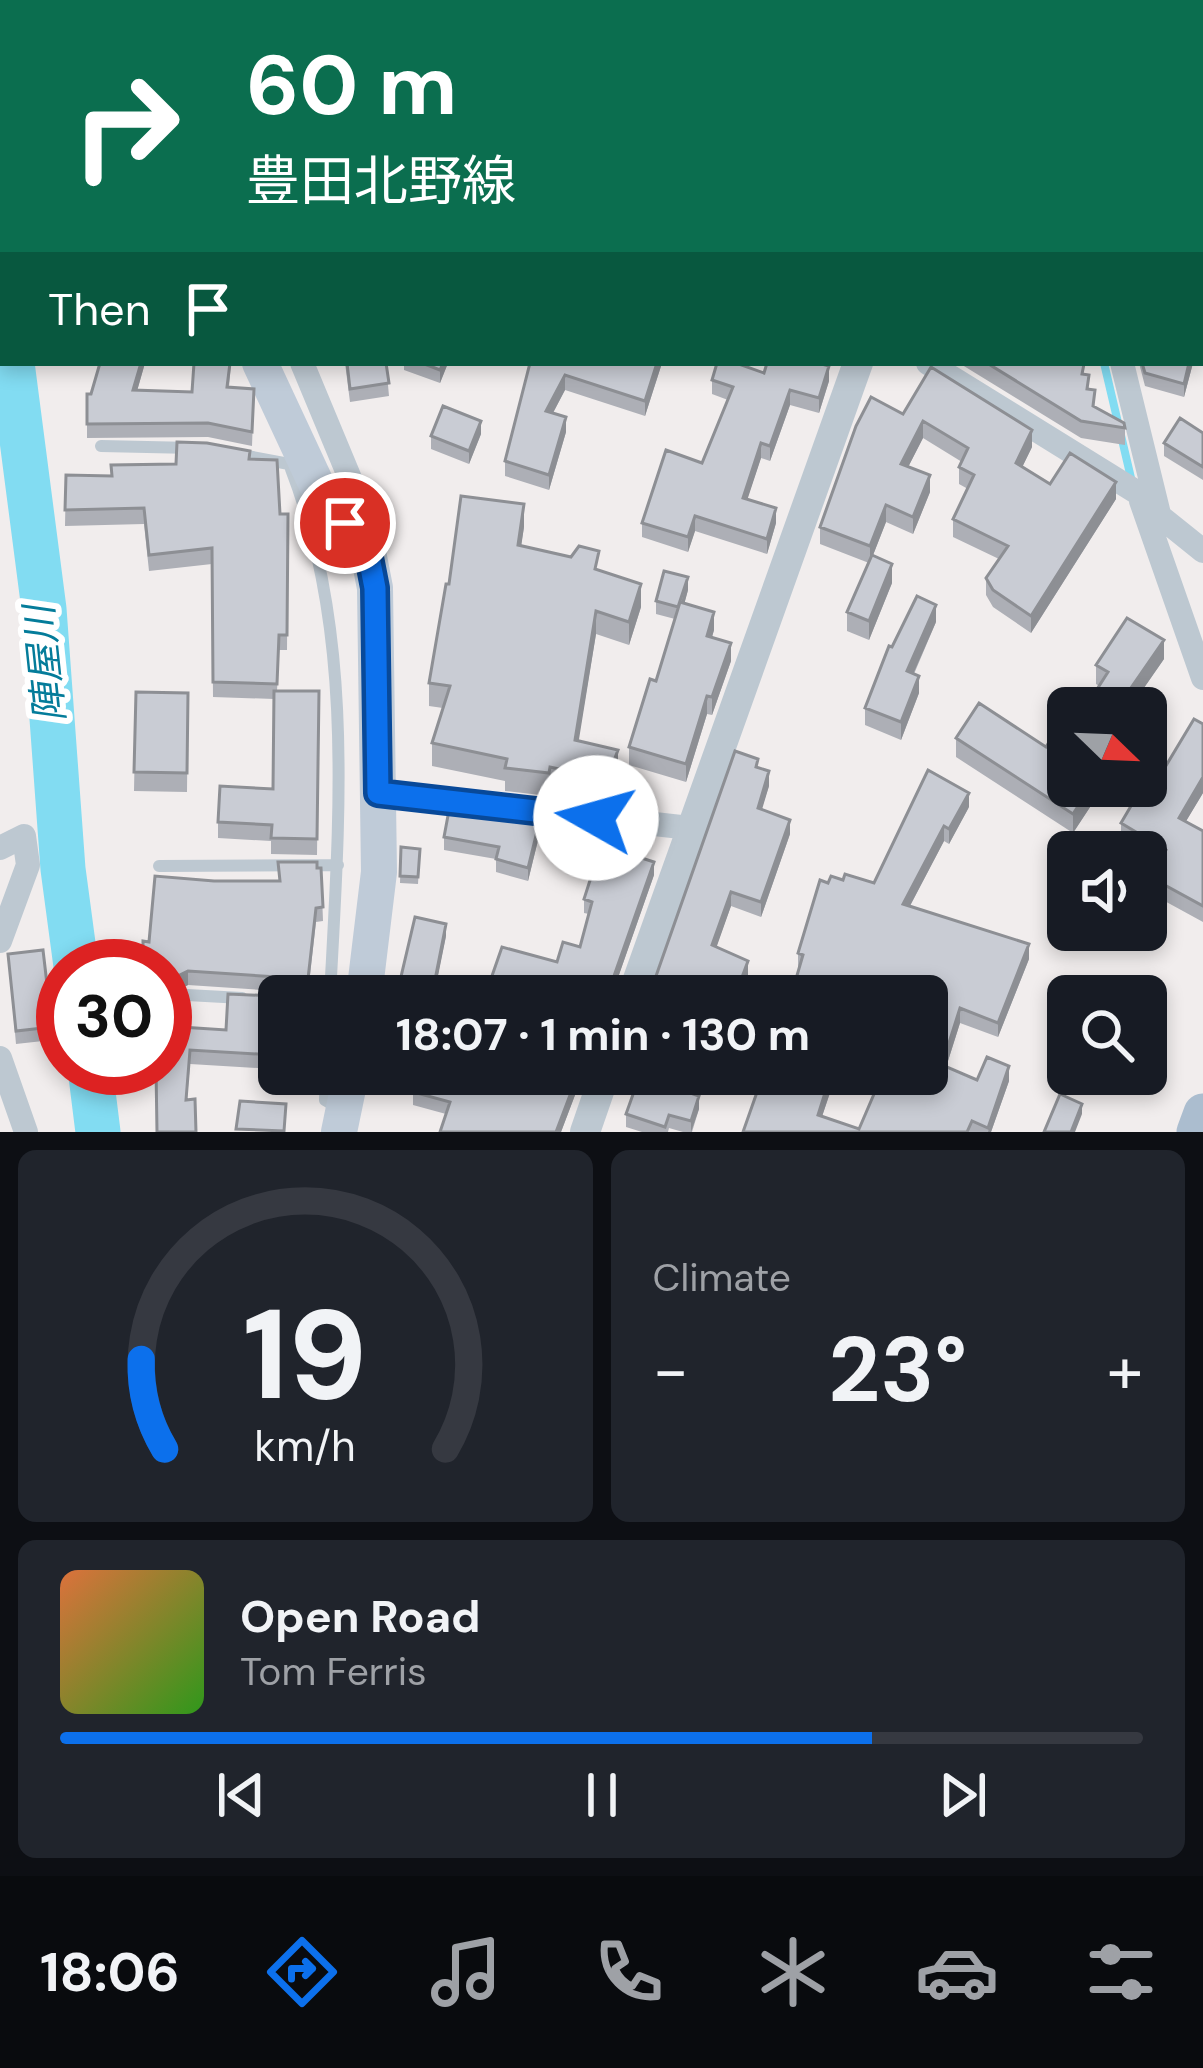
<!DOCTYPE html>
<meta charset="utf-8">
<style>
body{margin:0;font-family:"DM Sans","Noto Sans JP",sans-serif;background:#20242c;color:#f1f3f6;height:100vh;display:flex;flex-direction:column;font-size:45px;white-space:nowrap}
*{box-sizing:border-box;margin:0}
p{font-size:39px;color:#9ea1a6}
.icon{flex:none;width:66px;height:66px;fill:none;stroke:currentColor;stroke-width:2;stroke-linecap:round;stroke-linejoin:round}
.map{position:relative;height:1132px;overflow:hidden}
.panel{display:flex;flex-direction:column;gap:18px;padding:18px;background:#0d0f14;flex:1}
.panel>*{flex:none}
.banner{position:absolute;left:0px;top:0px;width:1203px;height:366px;box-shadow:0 6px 18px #0003;background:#0b6e4f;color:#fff;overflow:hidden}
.needle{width:78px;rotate:113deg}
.fabs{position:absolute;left:1047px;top:687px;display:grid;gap:24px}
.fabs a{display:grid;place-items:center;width:120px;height:120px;border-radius:18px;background:#171b24;box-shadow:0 6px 18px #0003;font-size:60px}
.speed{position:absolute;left:36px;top:939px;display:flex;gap:24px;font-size:60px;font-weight:700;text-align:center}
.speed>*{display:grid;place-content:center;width:156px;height:156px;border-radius:50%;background:#171b24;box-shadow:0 6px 18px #0003;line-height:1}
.speed .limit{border:18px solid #d22;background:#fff;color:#111}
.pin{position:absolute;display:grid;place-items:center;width:102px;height:102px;color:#fff;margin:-51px;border:6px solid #fff;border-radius:50%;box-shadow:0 3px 12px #0007}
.me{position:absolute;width:132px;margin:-66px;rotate:277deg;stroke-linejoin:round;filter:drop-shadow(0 0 9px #0008)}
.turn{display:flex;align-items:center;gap:42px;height:252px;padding:0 48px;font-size:54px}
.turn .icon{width:156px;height:156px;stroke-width:2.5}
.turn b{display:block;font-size:84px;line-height:102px}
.then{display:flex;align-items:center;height:114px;padding:0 48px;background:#0003;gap:24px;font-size:45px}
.big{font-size:90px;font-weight:700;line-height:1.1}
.panel .widget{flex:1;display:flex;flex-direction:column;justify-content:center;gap:18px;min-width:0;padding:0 42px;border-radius:18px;background:#20242c}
.panel .dial{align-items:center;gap:0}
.dial svg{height:312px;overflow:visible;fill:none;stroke:#363941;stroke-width:7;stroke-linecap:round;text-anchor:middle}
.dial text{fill:#f1f3f6;stroke:none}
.song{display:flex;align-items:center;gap:36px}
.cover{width:144px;height:144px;border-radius:18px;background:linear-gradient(135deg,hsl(20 70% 55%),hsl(110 70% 35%))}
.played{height:12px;border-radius:6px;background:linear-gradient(90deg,#0c70ec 75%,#363941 75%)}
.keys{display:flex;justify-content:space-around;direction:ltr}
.heat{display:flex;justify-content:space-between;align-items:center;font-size:66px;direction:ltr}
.panel .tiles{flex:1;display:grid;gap:18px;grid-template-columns:1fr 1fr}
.widget:last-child{grid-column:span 2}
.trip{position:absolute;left:258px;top:975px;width:690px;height:120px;border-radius:18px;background:#171b24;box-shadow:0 6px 18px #0003;font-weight:700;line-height:120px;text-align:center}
.tabs{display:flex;height:192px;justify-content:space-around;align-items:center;background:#090b0e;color:#9ea1a6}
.tabs .icon{width:84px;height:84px}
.tabs .on{color:#0c70ec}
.tabs b{font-size:54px;color:#f1f3f6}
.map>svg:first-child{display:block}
</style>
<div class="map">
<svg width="1203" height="1132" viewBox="0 0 1203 1132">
<rect width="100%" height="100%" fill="#f1eded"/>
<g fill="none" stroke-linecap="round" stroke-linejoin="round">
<!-- stream -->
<path stroke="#82dcf2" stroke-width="8" d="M 1104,363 L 1131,478"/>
<!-- river -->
<path stroke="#82dcf2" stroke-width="45" d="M 97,3 L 97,0
M 12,363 L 44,609 L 63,869 L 76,966
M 90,1068 L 98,1132"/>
<!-- service -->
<path stroke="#bdc8d1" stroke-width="12" d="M 101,446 L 193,448
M 237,454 L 289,464
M 291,469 C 355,635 339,822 330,996
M 159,866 L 338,865
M 187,995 L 242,998
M 326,1074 L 325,1100 L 337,1107"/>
<!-- minor -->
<path stroke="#bdc8d1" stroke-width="24" d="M 199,0 L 200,3
M 962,0 L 968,3
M 1034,0 L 1040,3
M 52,3 L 52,0
M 302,363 L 354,488 L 367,544
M 928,363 L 1138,493 L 1152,510 L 1203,551
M 1122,363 L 1159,514
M 1141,501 L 1203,678
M 378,793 L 690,828
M 0,848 L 24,836 L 28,865 L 0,941
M 0,1058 L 26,1132"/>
<!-- tertiary -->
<path stroke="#bdc8d1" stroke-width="30" d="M 985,3 L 986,0
M 632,996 L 858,363
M 585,1132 L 605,1074"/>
<!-- secondary -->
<path stroke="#bfcbd8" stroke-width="36" d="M 0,256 L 3,256
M 260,363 L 321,494 L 368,552 L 375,588 L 379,872 L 364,996
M 339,1132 L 351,1074"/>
<!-- primary -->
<path stroke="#abbdcf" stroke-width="39" d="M 1196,1132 L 1203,1113"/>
</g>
<!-- wall -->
<path fill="#adafb6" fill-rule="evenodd" d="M 458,0 L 639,0 L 644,3 L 466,3 Z
M 742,0 L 919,0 L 917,3 L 750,3 Z
M 1056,0 L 1097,0 L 1096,3 L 1056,3 Z
M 1203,213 L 1203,280 L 1200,280 L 1200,236 Z
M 100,363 L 145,363 L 137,391 L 192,392 L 231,363 L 229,387 L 254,389 L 252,446 L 208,437 L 87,438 L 87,394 L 91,394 Z
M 345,363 L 386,363 L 389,396 L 350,402 Z
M 404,363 L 448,363 L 440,383 L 404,370 Z
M 530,363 L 662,363 L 645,416 L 565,390 L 553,413 L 566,432 L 549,490 L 505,476 L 505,461 Z
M 959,363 L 1080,363 L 1095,407 L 1125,428 L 1125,445 L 1081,438 Z
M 1139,363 L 1193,363 L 1184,397 L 1145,386 Z
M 764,373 L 829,381 L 819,413 L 790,405 L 770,461 L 761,458 L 747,499 L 776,523 L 767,554 L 695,531 L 688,552 L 642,537 L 642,523 L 702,463 L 728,400 L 712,394 L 712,380 Z
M 903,414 L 1032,447 L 1022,467 L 1050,484 L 1116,499 L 1031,633 L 993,607 L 986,595 L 986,578 L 999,559 L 953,537 L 953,519 L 968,489 L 959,484 L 959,467 L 962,462 L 923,438 L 908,467 L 930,492 L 913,534 L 886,522 L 873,555 L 892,583 L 869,640 L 847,631 L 847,612 L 869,563 L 820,544 L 820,527 Z
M 1203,433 L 1203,480 L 1164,456 L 1164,443 Z
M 481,434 L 469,464 L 431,449 L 431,436 Z
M 250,459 L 280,514 L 288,514 L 287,650 L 279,650 L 277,691 L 319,691 L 317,855 L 271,854 L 271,841 L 218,838 L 218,822 L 273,789 L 274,699 L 213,697 L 212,564 L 149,571 L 144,524 L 65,526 L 66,475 L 112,476 L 176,464 Z
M 524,527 L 521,545 L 599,570 L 641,607 L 629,645 L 596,634 L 578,741 L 618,773 L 607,802 L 550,791 L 549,796 L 505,791 L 505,781 L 432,766 L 432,743 L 443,708 L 429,706 L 429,683 L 449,584 Z
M 688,590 L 684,604 L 714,630 L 712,637 L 731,661 L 712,715 L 707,714 L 686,782 L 629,765 L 629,747 L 656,681 L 675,619 L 656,614 L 656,601 Z
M 936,622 L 914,674 L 919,693 L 901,740 L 865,725 L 865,708 L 892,647 Z
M 1164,659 L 1130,708 L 1085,708 L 1099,686 L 1096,684 L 1096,665 Z
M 136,692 L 188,693 L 187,792 L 134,791 Z
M 1203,724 L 1203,793 L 1186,821 L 1203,831 L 1203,922 L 1150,893 L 1150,877 L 1159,861 L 1121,839 L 1121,823 L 1146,799 Z
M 956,738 L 1068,786 L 1096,786 L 1096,798 L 1073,833 L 956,757 Z
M 758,768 L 769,786 L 761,810 L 790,834 L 761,917 L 731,906 L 716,947 L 748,975 L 649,996 Z
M 969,807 L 949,844 L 944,841 L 910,906 L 1029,959 L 998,1037 L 960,1023 L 946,1067 L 977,1080 L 1009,1081 L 991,1132 L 743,1132 L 758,1088 L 712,1074 L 927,1074 L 798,968 L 798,953 L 828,883 L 843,880 L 874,883 ZM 836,1076 L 875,1092 L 859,1129 L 822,1116 Z
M 541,828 L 528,881 L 496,872 L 496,859 L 444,850 L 444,837 Z
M 401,847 L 420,849 L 418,884 L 400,883 Z
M 317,868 L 321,868 L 323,921 L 316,922 L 308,993 L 188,985 L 178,990 L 181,1027 L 226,1030 L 277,1010 L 273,1069 L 190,1064 L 187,1099 L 196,1132 L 165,1068 L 165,966 L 149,942 L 214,881 L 279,881 Z
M 605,874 L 654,875 L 615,986 L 615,996 L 557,962 L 580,947 L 589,914 L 584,913 L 584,899 Z
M 446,936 L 435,989 L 463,996 L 414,996 L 400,992 L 400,981 Z
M 8,954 L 52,1027 L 52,1040 L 16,1044 Z
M 418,1074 L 583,1074 L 561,1132 L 440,1132 L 446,1114 L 413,1105 L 413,1092 Z
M 699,1109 L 692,1132 L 683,1132 L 669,1128 L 668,1132 L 642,1132 L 626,1127 L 626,1114 Z"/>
<!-- shaded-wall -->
<path fill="#8d8f94" d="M 141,363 L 145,363 L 133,405 L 133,390 Z
M 443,363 L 448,363 L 440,383 L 440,370 Z
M 657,363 L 662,363 L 645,416 L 645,401 Z
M 1189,363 L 1193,363 L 1184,397 L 1184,384 Z
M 829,366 L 829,381 L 819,413 L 819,398 Z
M 565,375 L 565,390 L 546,426 L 546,411 Z
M 790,390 L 790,405 L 770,461 L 770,446 Z
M 566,417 L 566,432 L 549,490 L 549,475 Z
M 481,421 L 481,434 L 469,464 L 469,451 Z
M 923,421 L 923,438 L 901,481 L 901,464 Z
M 1032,430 L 1032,447 L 1016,480 L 1016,463 Z
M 761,443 L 761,458 L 743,513 L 743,498 Z
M 930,475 L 930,492 L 913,534 L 913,517 Z
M 1116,482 L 1116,499 L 1031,633 L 1031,616 Z
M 524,504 L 524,527 L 518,568 L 518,545 Z
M 886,505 L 886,522 L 870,563 L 870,546 Z
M 776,508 L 776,523 L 767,554 L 767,539 Z
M 695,516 L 695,531 L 688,552 L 688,537 Z
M 892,564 L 892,583 L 869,640 L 869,621 Z
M 688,577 L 688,590 L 680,620 L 680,607 Z
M 641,584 L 641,607 L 629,645 L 629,622 Z
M 936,605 L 936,622 L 907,688 L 907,671 Z
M 596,611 L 596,634 L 575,764 L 575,740 Z
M 714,612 L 714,630 L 707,654 L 707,636 Z
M 1164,640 L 1164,659 L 1130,708 L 1117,708 Z
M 731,643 L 731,661 L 712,715 L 712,697 Z
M 919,676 L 919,693 L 901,740 L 901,722 Z
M 707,696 L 707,714 L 686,782 L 686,764 Z
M 618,750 L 618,773 L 607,802 L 607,779 Z
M 769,771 L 769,786 L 758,823 L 758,808 Z
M 1203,777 L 1203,793 L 1179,833 L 1179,818 Z
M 1091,786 L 1096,786 L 1096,798 L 1073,833 L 1073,814 Z
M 969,793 L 969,807 L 949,844 L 949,829 Z
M 541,815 L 541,828 L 528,881 L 528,868 Z
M 790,820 L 790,834 L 761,917 L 761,902 Z
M 944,826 L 944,841 L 903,919 L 903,904 Z
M 654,862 L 654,875 L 614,989 L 614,976 Z
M 731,892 L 731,906 L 712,960 L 712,945 Z
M 446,924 L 446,936 L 434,996 L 433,990 Z
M 1029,944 L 1029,959 L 998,1037 L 998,1023 Z
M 748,961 L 748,975 L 740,996 L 735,996 Z
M 188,971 L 188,985 L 178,990 L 178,976 Z
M 960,1008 L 960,1023 L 942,1080 L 942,1065 Z
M 1009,1066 L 1009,1081 L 991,1132 L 988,1132 Z
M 578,1074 L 583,1074 L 561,1132 L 556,1132 Z
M 831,1074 L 836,1074 L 818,1129 L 818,1115 Z
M 699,1096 L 699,1109 L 691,1132 L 691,1121 Z
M 1082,1104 L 1082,1114 L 1075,1132 L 1071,1132 Z"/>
<!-- building -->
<path fill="#c9ccd4" stroke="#8d8f94" stroke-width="3" d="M 0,0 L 12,0 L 12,3 L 3,3 L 3,20 L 0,20 Z
M 502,0 L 569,0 L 568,3 L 510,3 Z
M 577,0 L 639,0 L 644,3 L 582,3 Z
M 786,0 L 910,0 L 909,3 L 785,3 Z
M 1166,0 L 1203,0 L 1203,10 L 1200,14 L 1200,3 L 1174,3 Z
M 1202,213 L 1203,213 L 1203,262 L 1200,262 Z
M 100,363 L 141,363 L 133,390 L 192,392 L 194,363 L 230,363 L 227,387 L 254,389 L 252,432 L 208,423 L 87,424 L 87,394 L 91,394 Z
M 347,363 L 386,363 L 389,383 L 350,389 Z
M 422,363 L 443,363 L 440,370 Z
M 530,363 L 657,363 L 645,401 L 565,375 L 546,411 L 566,417 L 549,475 L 505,461 Z
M 717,363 L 736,363 L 764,373 L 767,363 L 818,363 L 829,366 L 819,398 L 790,390 L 770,446 L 761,443 L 743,498 L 776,508 L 767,539 L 695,516 L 688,537 L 642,523 L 666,450 L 702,463 L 733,387 L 712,380 Z
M 987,363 L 1084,364 L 1082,374 L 1089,375 L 1087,389 L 1095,390 L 1093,406 L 1124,423 L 1125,428 L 1081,421 Z
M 1142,363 L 1189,363 L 1184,384 L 1145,373 Z
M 931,367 L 1032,430 L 1016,463 L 1050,484 L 1070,453 L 1116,482 L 1031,616 L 993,590 L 986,578 L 1008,546 L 953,519 L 974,475 L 959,467 L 968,448 L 923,421 L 901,464 L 930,475 L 913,517 L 886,505 L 870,546 L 820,527 L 856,426 L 871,397 L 903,414 Z
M 443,406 L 481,421 L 469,451 L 431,436 Z
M 1180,418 L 1203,433 L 1203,467 L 1164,443 Z
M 177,442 L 207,443 L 250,451 L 249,459 L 277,460 L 280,514 L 288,514 L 287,635 L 279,635 L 277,684 L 213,682 L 212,548 L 149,555 L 144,508 L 65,510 L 66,475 L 112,476 L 111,465 L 176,464 Z
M 461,496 L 524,504 L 518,545 L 571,557 L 579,546 L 599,551 L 595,569 L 641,584 L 629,622 L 596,611 L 575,740 L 618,750 L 607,779 L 550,767 L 549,773 L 505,768 L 507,759 L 432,743 L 450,686 L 429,683 L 446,584 L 449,584 Z
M 872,555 L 892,564 L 869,621 L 847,612 Z
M 664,571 L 688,577 L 678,607 L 656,601 Z
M 917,596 L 936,605 L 907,671 L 919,676 L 901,722 L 865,708 L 889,646 L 892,647 Z
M 680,602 L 714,612 L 707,636 L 731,643 L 712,697 L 707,696 L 686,764 L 629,747 L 650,679 L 656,681 Z
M 1127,618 L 1164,640 L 1117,708 L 1085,708 L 1108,672 L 1096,665 Z
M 274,691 L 319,691 L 317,839 L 271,838 L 272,825 L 218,822 L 220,786 L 273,789 Z
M 136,692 L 188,693 L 187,773 L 134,772 Z
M 979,703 L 1046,747 L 1068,711 L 1068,786 L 1091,786 L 1073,814 L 956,738 Z
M 1194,719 L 1203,724 L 1203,777 L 1179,818 L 1203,831 L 1203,906 L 1150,877 L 1166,850 L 1121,823 L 1138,794 L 1146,799 Z
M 735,751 L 758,759 L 756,767 L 769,771 L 758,808 L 790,820 L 761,902 L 731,892 L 712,945 L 748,961 L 735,996 L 649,996 Z
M 928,770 L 969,793 L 949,829 L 944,826 L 903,904 L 1029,944 L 998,1023 L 960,1008 L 942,1065 L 977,1080 L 987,1057 L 1009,1066 L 988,1128 L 972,1121 L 967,1132 L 743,1132 L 763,1075 L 759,1074 L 831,1074 L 818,1115 L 859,1129 L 880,1080 L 866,1074 L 927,1074 L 927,996 L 791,996 L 803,955 L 798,953 L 820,880 L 828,883 L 831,876 L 843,880 L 845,874 L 874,883 Z
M 450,805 L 541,815 L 528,868 L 496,859 L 499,847 L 444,837 Z
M 401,847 L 420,849 L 418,877 L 400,876 Z
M 614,849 L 654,862 L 614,976 L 614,996 L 485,996 L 502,947 L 557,962 L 563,942 L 580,947 L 592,902 L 584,899 L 593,871 L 605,874 Z
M 278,862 L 317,862 L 317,868 L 321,868 L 323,907 L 316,908 L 308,979 L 188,971 L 178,976 L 181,1027 L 226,1030 L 228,994 L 277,996 L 273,1055 L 190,1050 L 186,1100 L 195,1099 L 196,1132 L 157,1132 L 156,1068 L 165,1068 L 165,966 L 143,966 L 143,941 L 149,942 L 155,876 L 214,881 L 280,881 Z
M 415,917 L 446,924 L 433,990 L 400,981 Z
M 43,950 L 52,1027 L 16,1031 L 8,954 Z
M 433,988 L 463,996 L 431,996 Z
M 418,1074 L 578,1074 L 556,1132 L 440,1132 L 450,1102 L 413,1092 Z
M 654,1080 L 699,1096 L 691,1121 L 669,1115 L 665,1127 L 626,1114 L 636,1086 L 646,1089 Z
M 1060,1094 L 1082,1104 L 1071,1132 L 1044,1132 Z
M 240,1101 L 286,1104 L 284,1131 L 236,1129 Z"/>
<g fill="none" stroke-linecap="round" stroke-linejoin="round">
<defs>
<path id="route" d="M 345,523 L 368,552 L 375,588 L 378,793 L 596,818"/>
</defs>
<!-- route casing -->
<use href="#route" stroke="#084999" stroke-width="30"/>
<!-- route -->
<use href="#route" stroke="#0c70ec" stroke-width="21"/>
</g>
<g text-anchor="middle" stroke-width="12" stroke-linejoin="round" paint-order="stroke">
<!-- water labels -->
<g font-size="39" font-style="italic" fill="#047c9a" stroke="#fff">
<text transform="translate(44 664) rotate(-96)" y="14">陣屋川</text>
</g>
</g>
</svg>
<div class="fabs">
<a><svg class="needle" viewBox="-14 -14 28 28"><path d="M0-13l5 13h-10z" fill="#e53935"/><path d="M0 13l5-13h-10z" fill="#9ea1a6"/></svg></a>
<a><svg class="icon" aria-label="sound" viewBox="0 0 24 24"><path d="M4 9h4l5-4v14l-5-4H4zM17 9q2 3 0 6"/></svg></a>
<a><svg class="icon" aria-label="search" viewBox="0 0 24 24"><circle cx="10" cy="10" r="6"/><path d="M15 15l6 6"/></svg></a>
</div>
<div class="speed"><div class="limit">30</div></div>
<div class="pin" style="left:345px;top:523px;background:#d93025"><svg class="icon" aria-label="arrive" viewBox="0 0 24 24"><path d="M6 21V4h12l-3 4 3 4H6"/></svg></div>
<svg class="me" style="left:596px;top:818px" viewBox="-20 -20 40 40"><circle r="19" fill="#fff"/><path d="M0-13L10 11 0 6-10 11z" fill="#0c70ec"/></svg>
<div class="trip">18:07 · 1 min · 130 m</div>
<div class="banner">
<div class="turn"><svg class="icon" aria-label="right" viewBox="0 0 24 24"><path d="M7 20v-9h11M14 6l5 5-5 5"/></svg><div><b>60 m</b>豊田北野線</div></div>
<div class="then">Then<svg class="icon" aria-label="arrive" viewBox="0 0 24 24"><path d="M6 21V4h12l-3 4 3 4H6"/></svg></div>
</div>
</div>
<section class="panel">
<div class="tiles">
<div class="widget dial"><svg viewBox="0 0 100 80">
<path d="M14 69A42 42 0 1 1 86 69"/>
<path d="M14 69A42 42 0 0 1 8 46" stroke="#0c70ec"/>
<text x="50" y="56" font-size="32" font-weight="700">19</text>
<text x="50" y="72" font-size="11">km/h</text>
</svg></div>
<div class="widget"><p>Climate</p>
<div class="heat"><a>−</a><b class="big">23°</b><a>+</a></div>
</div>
<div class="widget">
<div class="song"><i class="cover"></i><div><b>Open Road</b><p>Tom Ferris</p></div></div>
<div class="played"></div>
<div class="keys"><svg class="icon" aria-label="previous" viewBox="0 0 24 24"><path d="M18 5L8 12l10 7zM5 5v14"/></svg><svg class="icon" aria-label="pause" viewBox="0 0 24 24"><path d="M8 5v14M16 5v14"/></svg><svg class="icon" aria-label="next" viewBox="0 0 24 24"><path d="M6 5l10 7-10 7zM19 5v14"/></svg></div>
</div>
</div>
</section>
<nav class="tabs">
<b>18:06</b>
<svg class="icon on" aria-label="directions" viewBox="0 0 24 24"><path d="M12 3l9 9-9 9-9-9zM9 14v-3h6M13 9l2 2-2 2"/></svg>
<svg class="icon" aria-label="music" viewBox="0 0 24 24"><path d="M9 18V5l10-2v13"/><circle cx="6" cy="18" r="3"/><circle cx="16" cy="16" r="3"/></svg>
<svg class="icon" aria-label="phone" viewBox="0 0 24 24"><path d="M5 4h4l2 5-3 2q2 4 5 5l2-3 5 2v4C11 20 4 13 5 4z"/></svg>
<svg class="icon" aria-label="climate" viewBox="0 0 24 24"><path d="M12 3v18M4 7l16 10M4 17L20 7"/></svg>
<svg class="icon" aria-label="car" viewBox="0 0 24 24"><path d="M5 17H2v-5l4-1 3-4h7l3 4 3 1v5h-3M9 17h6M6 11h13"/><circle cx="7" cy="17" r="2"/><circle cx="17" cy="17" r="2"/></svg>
<svg class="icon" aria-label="filters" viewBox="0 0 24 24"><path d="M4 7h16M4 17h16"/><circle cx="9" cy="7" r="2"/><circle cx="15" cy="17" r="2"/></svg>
</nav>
